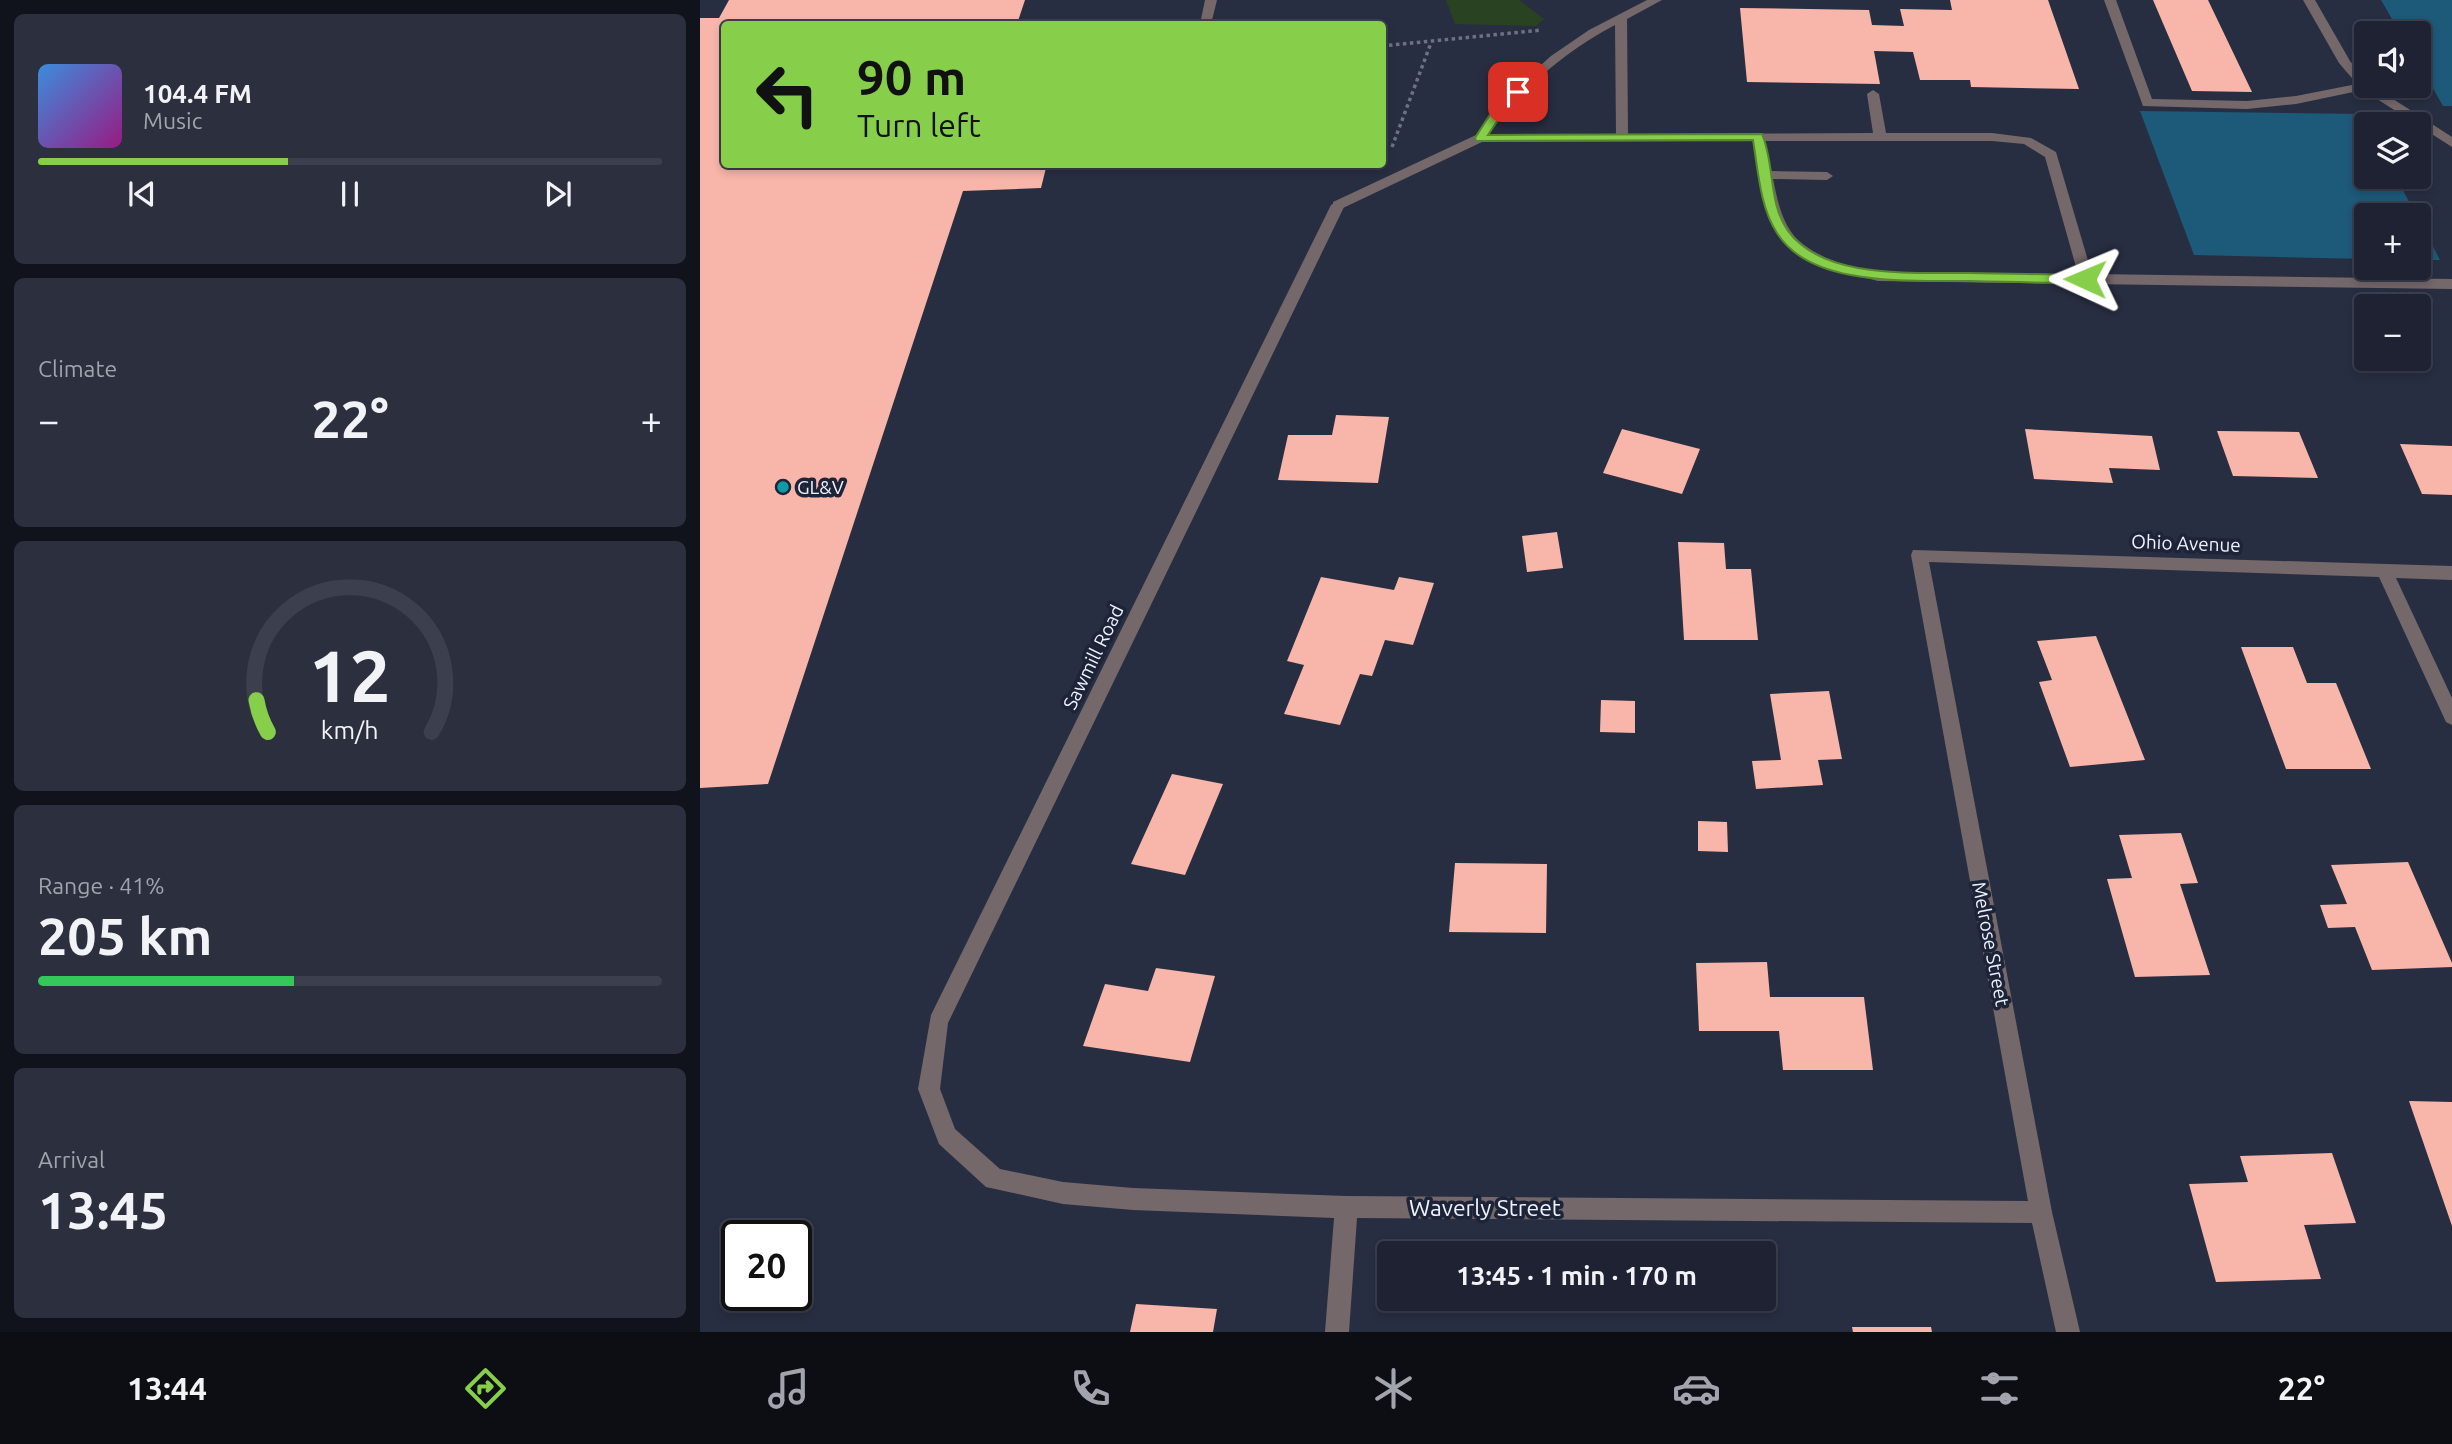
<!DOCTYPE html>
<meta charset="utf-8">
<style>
body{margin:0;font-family:Ubuntu,sans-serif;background:#2b2f3e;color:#f1f3f6;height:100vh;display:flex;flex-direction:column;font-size:26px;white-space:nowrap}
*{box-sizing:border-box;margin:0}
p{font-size:23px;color:#a1a4ac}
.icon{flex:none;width:38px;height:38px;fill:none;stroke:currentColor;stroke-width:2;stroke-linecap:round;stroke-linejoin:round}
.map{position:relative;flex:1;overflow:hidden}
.side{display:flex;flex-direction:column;gap:14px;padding:14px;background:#10131c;width:700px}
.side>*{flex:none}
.hud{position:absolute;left:21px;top:21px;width:665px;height:147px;border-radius:7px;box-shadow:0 4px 10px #0003,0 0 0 2px #3c3f4d;background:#87cf4a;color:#111;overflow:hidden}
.controls{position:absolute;left:1654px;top:21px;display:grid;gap:14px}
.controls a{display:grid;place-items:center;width:77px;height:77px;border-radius:7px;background:#1e2232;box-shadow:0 4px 10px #0003,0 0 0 2px #3c3f4d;font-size:35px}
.speed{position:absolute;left:21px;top:1220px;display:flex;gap:14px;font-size:35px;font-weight:700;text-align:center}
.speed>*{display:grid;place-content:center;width:91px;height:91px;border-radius:50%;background:#1e2232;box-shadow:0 4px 10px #0003,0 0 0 2px #3c3f4d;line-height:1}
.speed .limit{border:4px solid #111;border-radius:10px;background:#fff;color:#111}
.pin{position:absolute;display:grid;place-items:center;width:60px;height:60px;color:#fff;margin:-30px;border-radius:14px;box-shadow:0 4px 10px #0006}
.me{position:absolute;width:77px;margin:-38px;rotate:271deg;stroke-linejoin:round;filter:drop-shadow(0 0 5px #0008)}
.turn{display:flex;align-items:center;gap:24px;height:147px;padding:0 21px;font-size:32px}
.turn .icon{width:91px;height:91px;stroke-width:2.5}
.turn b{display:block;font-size:49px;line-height:60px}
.big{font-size:52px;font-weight:700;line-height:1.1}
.side .card{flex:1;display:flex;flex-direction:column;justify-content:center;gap:10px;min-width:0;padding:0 24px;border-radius:10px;background:#2b2f3e}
.side .dial{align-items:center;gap:0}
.dial svg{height:182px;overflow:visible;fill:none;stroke:#3c3f4d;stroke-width:7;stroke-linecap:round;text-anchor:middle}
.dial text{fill:#f1f3f6;stroke:none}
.song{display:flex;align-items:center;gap:21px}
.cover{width:84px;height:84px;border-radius:10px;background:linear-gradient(135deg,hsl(210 70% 55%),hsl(310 70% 35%))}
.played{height:7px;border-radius:4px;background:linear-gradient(90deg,#87cf4a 40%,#3c3f4d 40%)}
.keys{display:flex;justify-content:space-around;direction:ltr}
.heat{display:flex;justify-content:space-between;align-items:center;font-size:38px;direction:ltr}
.charge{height:10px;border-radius:5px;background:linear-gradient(90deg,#34c759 41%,#3c3f4d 0)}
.trip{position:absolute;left:677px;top:1241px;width:399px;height:70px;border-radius:7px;background:#1e2232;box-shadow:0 4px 10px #0003,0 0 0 2px #3c3f4d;font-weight:700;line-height:70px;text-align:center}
.dock{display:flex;height:112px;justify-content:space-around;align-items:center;background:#0c0e14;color:#a1a4ac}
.dock .icon{width:49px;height:49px}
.dock .current{color:#87cf4a}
.dock b{font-size:32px;color:#f1f3f6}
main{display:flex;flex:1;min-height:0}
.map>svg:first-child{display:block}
</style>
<main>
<section class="side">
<div class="card">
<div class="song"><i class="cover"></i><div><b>104.4 FM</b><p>Music</p></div></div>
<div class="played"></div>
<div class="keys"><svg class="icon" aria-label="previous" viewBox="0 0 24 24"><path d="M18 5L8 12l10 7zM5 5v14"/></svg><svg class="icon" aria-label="pause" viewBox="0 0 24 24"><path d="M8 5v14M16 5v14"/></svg><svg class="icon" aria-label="next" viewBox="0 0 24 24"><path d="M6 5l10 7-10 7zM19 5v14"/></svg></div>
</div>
<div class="card"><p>Climate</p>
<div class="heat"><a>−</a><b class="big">22°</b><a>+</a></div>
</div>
<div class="card dial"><svg viewBox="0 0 100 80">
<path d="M14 69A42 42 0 1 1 86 69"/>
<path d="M14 69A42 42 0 0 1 9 55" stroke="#87cf4a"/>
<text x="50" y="56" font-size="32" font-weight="700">12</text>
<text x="50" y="72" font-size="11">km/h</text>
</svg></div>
<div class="card"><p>Range · 41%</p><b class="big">205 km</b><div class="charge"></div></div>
<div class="card"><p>Arrival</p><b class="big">13:45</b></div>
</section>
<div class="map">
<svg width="1752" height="1332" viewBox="0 0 1752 1332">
<rect width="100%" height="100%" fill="#282e42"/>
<!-- green -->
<path fill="#294322" d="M 746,0 L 819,0 L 844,19 L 836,26 L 755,24 Z"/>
<!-- water -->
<path fill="#1d5979" d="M 1681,0 L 1752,0 L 1752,106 L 1743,106 L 1719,64 L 1718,33 L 1700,33 Z
M 1440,111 L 1662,114 L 1668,124 L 1666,177 L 1696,177 L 1716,215 L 1666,215 L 1666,259 L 1494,255 Z
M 1719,219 L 1740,260 L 1741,260 L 1719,260 Z"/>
<!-- building -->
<path fill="#f8b5a9" d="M 29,0 L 325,0 L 317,24 L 24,24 L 24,164 L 347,164 L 341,188 L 263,191 L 68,784 L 0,788 L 0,18 L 19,18 Z
M 1250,0 L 1348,0 L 1379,89 L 1271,87 L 1270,80 L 1220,80 L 1213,52 L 1174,51 L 1180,84 L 1047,82 L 1040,8 L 1169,10 L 1172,25 L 1204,26 L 1200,9 L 1252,10 Z
M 1453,0 L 1508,0 L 1552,92 L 1492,91 Z
M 636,415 L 689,417 L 678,483 L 578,480 L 588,435 L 632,435 Z
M 922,429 L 1000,449 L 982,494 L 903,473 Z
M 1325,429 L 1452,436 L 1460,470 L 1409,468 L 1413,483 L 1334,479 Z
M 1517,431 L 1599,432 L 1618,478 L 1533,476 Z
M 1700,444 L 1752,446 L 1752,495 L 1722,494 Z
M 857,532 L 863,568 L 827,572 L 822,536 Z
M 978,542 L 1024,543 L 1026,569 L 1051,569 L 1058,640 L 984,640 Z
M 621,577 L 694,590 L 699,577 L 734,583 L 713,645 L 685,640 L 672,676 L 660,674 L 640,725 L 584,714 L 604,665 L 587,661 Z
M 1396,636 L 1445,760 L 1370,767 L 1339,682 L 1352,680 L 1337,641 Z
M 1541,647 L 1593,647 L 1607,683 L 1636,683 L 1671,769 L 1586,769 Z
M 1129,691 L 1142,759 L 1118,760 L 1123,785 L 1056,789 L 1052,761 L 1081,760 L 1070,694 Z
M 901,700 L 935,701 L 935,733 L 900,732 Z
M 472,774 L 523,784 L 485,875 L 431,864 Z
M 998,821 L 1027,822 L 1028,852 L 998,851 Z
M 1481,833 L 1498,883 L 1480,884 L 1510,975 L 1435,977 L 1407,879 L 1432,878 L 1419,835 Z
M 1708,862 L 1752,963 L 1752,967 L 1672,970 L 1655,927 L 1628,928 L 1620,905 L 1647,904 L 1631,865 Z
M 755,863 L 847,864 L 846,933 L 749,932 Z
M 1067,962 L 1070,997 L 1164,997 L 1173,1070 L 1083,1070 L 1079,1031 L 999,1031 L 996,963 Z
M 456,968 L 515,976 L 490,1062 L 383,1046 L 405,984 L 448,991 Z
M 1709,1101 L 1752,1102 L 1752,1226 Z
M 1632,1153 L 1656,1223 L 1604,1225 L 1621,1279 L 1516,1282 L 1489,1184 L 1548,1182 L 1540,1156 Z
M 436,1304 L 517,1309 L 513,1332 L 430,1332 Z
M 1152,1327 L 1231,1327 L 1232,1332 L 1153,1332 Z"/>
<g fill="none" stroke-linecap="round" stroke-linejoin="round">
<!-- path -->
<path stroke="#6c7183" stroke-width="3.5" stroke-dasharray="3.5 3.5" stroke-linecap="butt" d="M 682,46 L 842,30
M 692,147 L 731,43"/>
<!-- service -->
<path fill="#75686b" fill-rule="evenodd" d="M 505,0 L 517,0 L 511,24 L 500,24 Z
M 947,0 L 962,0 L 927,19 L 928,134 L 1173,133 L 1167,94 L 1173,90 L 1179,94 L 1186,133 L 1292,133 L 1331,138 L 1356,152 L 1392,274 L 1752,279 L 1752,289 L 1178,281 C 1076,256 1071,242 1053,141 L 782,142 L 643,208 L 633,208 L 633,202 L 776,135 L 810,93 L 851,56 L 889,30 ZM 915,25 L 916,134 L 789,134 C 821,88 866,51 915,25 ZM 1065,141 L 1292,141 L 1324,144 L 1345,157 L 1378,274 C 1340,274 1303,273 1265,273 C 1213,272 1149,278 1104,245 C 1083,230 1078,203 1073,179 L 1127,180 L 1133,176 L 1127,172 L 1071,171 Z
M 1404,0 L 1416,0 L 1452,99 L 1547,101 L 1596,96 L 1657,84 L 1639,63 L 1603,0 L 1615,0 L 1650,61 L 1666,80 L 1666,86 L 1673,86 L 1752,137 L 1752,147 L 1663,90 L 1596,104 L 1547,109 L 1443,106 Z"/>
<!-- minor -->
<path fill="#75686b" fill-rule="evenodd" d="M 638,201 L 645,205 L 248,1023 L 240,1089 L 255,1129 L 300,1169 L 363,1182 L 433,1188 L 646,1196 L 1328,1201 L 1211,555 L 1213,550 L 1752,566 L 1752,580 L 1696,578 L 1752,698 L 1752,725 L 1746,722 L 1679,577 L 1229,562 L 1352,1212 L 1380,1332 L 1356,1332 L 1332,1223 L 657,1218 L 649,1332 L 625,1332 L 634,1218 L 433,1210 L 363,1204 L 286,1187 L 239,1144 L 218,1089 L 231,1015 L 631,205 Z"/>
</g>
<!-- route -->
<path fill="#87cf4a" stroke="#588730" stroke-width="2" d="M 818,88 L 823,92 L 802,114 L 788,135 L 1062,134 C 1075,164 1068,203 1088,231 C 1124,280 1215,272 1268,273 C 1307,274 1346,274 1385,275 L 1392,279 L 1385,283 C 1346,283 1307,282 1267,281 C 1212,280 1111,288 1077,233 C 1060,207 1058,170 1053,140 L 776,141 L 775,138 L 793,110 Z"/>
<!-- markers -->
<circle fill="#0f9aa8" stroke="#1e2437" stroke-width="2.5" cx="83" cy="487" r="7"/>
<g text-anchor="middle" stroke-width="7" stroke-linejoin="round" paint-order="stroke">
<!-- poi labels -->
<g font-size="19" fill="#edf2ff" stroke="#1e2437" text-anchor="start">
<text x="97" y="494">GL&amp;V</text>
</g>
<!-- street labels -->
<g font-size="19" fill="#edf2ff" stroke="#1e2437">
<text transform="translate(1486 543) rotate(2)" y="7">Ohio Avenue</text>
<text transform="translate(393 657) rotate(-64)" y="7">Sawmill Road</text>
<text transform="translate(1291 944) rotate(79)" y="7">Melrose Street</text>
</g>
<!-- near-street labels -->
<g font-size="23" fill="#edf2ff" stroke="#1e2437">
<text x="785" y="1216">Waverly Street</text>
</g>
</g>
</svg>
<div class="controls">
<a><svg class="icon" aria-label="sound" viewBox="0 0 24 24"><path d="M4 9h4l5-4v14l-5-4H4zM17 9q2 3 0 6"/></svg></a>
<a><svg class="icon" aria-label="layers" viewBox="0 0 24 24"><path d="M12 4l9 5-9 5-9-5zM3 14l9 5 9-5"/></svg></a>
<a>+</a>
<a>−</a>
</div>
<div class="speed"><div class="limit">20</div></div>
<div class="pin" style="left:818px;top:92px;background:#d93025"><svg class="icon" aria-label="arrive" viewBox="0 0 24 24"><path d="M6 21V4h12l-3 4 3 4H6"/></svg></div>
<svg class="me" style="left:1385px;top:279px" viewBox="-20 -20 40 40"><path d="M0-17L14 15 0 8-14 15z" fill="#87cf4a" stroke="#fff" stroke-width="4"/></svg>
<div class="trip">13:45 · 1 min · 170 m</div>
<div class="hud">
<div class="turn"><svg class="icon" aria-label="left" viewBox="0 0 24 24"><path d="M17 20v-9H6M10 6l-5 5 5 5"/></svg><div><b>90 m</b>Turn left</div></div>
</div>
</div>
</main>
<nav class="dock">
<b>13:44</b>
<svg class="icon current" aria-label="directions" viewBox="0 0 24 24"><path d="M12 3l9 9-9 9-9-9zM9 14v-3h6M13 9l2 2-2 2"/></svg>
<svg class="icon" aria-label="music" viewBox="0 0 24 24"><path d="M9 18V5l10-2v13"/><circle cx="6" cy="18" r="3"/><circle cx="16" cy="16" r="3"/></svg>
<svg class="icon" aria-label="phone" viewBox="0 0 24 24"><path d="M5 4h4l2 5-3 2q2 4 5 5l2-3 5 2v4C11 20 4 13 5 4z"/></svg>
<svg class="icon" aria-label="climate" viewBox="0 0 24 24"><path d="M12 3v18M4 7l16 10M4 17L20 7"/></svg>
<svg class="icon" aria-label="car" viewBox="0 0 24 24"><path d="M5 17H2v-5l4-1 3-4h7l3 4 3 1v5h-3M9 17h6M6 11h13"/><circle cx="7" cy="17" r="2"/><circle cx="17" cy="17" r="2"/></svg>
<svg class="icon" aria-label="filters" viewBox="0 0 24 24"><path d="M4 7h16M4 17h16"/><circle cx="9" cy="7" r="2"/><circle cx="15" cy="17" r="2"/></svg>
<b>22°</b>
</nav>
